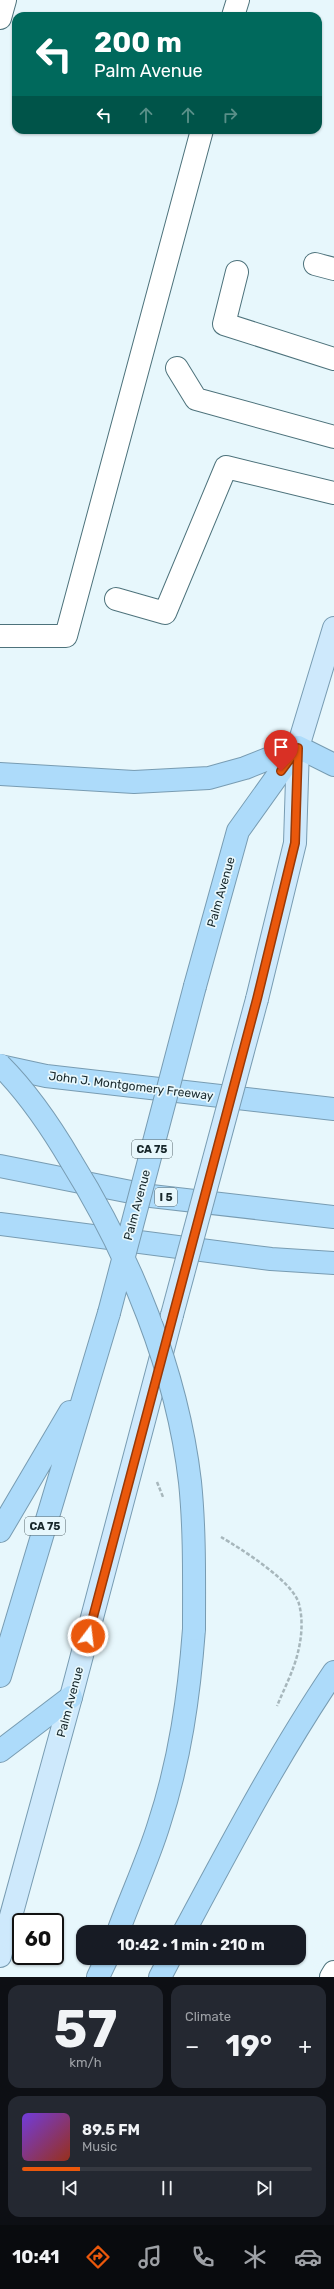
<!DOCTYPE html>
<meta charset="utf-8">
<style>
body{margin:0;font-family:Rubik,sans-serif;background:#242831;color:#f1f3f6;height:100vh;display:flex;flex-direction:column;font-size:15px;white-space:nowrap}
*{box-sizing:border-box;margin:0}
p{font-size:13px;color:#9ea1a6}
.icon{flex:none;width:22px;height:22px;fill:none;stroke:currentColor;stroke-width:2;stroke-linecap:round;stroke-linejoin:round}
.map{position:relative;height:1977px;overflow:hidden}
.drawer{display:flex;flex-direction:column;gap:8px;padding:8px;background:#0d0f14;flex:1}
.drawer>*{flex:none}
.banner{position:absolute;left:12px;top:12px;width:310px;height:122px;border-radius:12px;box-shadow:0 1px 3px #0004;background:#00695c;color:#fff;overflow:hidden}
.speed{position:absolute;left:12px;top:1913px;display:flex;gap:8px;font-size:20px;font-weight:700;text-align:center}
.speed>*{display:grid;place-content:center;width:52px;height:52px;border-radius:50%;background:#171b24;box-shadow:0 1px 3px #0004;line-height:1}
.speed .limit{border:2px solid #111;border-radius:6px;background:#fff;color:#111}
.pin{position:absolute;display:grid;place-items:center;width:34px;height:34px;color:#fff;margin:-41px -17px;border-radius:50% 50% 50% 0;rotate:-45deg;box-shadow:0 0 4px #0007}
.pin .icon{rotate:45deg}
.me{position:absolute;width:44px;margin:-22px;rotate:15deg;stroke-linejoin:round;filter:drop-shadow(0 0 3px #0008)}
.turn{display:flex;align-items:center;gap:14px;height:84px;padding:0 16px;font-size:18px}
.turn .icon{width:52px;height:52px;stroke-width:2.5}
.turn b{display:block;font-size:28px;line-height:34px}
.lanes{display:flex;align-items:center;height:38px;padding:0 16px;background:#0003;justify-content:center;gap:20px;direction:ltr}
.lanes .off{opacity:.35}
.big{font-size:30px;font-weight:700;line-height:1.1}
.drawer .tile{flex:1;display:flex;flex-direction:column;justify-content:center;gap:6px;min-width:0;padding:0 14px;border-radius:12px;background:#242831}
.drawer .dial{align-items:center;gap:0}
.dial b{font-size:52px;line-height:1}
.song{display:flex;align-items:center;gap:12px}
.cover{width:48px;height:48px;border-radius:6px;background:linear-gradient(135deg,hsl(260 70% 55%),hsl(10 70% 35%))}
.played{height:4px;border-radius:2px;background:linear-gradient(90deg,#ea580c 20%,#363941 20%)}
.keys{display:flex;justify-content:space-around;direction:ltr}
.heat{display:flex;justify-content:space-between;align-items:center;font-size:22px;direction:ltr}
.drawer .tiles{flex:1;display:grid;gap:8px;grid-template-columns:1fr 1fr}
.tile:last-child{grid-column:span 2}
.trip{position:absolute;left:76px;top:1925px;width:230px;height:40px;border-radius:12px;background:#171b24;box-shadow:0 1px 3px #0004;font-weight:700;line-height:40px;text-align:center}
.menu{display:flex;height:64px;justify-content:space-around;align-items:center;background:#090b0e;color:#9ea1a6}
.menu .icon{width:28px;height:28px}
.menu .selected{color:#ea580c}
.menu b{font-size:18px;color:#f1f3f6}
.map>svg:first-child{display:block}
</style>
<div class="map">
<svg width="334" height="1977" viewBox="0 0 334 1977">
<rect width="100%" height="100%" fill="#e7f7fc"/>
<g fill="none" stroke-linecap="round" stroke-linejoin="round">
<defs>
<path id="minor" d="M 233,16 L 238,0
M 0,18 L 5,0
M 315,264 L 334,269
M 237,272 L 224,324 L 334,359
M 177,368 L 196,399 L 334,437
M 116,599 L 165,613 L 226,467 L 334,493
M 0,636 L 66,636 L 202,130
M 331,1977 L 334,1972"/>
<path id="major" d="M 257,999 L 295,843 L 298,747 L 334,628
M 0,1956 L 71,1697 L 172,1315"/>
<path id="highway" d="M 0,774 L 134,782 L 209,778 L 245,768 L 298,747 L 334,765
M 195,986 L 238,831 L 298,747
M 0,1066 L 46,1076 L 334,1109
M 0,1166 L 151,1196 L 334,1217
M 0,1224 L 271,1259 L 334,1263
M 0,1531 L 70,1412
M 0,1676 L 109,1313
M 0,1751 L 71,1697
M 118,1932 C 131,1896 148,1860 159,1824 C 180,1760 189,1696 194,1629
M 184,1932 C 231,1844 278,1755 334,1672
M 98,1977 L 107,1958
M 160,1977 L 170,1958"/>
</defs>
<!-- minor casing -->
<use href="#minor" stroke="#4d727b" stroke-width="24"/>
<!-- major casing -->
<use href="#major" stroke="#789cb2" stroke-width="24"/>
<!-- highway casing -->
<use href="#highway" stroke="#789cb2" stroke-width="24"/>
<!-- path -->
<path stroke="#a7b7bc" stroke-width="2.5" stroke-dasharray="4 2" stroke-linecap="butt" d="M 157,1482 L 163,1497
M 221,1537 C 241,1549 293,1581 299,1604 C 303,1619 302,1636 298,1652 C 294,1670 284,1689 277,1706"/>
<!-- minor -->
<use href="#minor" stroke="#fff" stroke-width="22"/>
<!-- major -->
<use href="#major" stroke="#cee9fc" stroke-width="22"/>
<!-- highway -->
<use href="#highway" stroke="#addbfa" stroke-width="22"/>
<defs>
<path id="major-bridge" d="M 172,1315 L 257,999"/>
<path id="highway-bridge" d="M 0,1065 C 28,1093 51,1127 71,1161 C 130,1256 177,1370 190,1482 C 195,1531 194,1580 194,1629
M 109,1313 L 195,986"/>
</defs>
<!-- major-bridge casing -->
<use href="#major-bridge" stroke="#789cb2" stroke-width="24" stroke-linecap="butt"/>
<!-- highway-bridge casing -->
<use href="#highway-bridge" stroke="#789cb2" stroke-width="24" stroke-linecap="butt"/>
<!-- major-bridge -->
<use href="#major-bridge" stroke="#cee9fc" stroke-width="22"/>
<!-- highway-bridge -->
<use href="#highway-bridge" stroke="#addbfa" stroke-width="22"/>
</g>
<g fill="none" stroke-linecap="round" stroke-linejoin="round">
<defs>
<path id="route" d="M 88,1636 L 257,999 L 295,843 L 298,748 L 281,771"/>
</defs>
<!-- route casing -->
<use href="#route" stroke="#983908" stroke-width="10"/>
<!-- route -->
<use href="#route" stroke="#ea580c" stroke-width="7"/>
</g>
<g text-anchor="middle" stroke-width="3.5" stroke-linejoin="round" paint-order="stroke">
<!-- shield labels -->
<g fill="#e7f7fc" stroke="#55656a" stroke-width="1">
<rect x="132" y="1140" width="40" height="18" rx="3"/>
<rect x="155" y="1188" width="22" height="18" rx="3"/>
<rect x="25" y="1517" width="40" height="18" rx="3"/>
</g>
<g font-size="11" font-weight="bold" fill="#17272b">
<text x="152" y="1153">CA 75</text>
<text x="166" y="1201">I 5</text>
<text x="45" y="1530">CA 75</text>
</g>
<!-- street labels -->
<g font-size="12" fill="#17272b" stroke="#e7f7fc">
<text transform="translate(221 892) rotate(-74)" y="4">Palm Avenue</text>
<text transform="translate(131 1086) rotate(7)" y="4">John J. Montgomery Freeway</text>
<text transform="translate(137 1205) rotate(-75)" y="4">Palm Avenue</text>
<text transform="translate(70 1702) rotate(-75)" y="4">Palm Avenue</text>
</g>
</g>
</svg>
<div class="speed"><div class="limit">60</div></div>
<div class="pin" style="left:281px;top:771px;background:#d93025"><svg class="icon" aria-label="arrive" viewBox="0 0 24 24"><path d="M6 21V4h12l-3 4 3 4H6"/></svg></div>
<svg class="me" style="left:88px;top:1636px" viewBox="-20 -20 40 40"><circle r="17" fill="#ea580c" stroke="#fff" stroke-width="3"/><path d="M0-11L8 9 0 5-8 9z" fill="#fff"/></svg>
<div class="trip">10:42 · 1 min · 210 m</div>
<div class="banner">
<div class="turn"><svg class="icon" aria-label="left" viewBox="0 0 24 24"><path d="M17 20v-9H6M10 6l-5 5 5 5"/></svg><div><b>200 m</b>Palm Avenue</div></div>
<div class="lanes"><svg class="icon" aria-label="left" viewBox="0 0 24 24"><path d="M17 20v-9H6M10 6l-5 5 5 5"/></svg><svg class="icon off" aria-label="ahead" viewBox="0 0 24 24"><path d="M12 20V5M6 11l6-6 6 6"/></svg><svg class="icon off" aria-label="ahead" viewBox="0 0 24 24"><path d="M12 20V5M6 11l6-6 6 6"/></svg><svg class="icon off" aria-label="right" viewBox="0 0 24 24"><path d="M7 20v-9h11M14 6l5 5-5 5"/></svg></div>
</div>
</div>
<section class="drawer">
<div class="tiles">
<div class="tile dial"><b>57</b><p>km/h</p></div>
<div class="tile"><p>Climate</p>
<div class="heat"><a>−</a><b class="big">19°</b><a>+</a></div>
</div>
<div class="tile">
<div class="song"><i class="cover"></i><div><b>89.5 FM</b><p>Music</p></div></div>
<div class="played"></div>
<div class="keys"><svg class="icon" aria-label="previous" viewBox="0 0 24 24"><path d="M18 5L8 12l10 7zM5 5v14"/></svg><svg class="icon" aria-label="pause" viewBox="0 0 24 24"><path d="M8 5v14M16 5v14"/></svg><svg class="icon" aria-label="next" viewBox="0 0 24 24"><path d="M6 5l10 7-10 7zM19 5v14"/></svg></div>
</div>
</div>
</section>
<nav class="menu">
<b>10:41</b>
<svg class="icon selected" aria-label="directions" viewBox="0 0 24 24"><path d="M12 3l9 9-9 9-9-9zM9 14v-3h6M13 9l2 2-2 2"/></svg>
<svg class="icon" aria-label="music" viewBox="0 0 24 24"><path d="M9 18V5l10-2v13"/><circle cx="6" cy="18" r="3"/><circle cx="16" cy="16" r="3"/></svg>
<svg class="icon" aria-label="phone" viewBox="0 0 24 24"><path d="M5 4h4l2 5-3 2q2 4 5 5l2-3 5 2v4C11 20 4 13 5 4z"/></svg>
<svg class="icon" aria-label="climate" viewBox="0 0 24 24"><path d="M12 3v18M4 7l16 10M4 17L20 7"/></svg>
<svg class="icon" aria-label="car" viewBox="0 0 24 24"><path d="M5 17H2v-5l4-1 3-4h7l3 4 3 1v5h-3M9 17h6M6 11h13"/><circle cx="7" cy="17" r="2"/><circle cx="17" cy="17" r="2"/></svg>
</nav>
